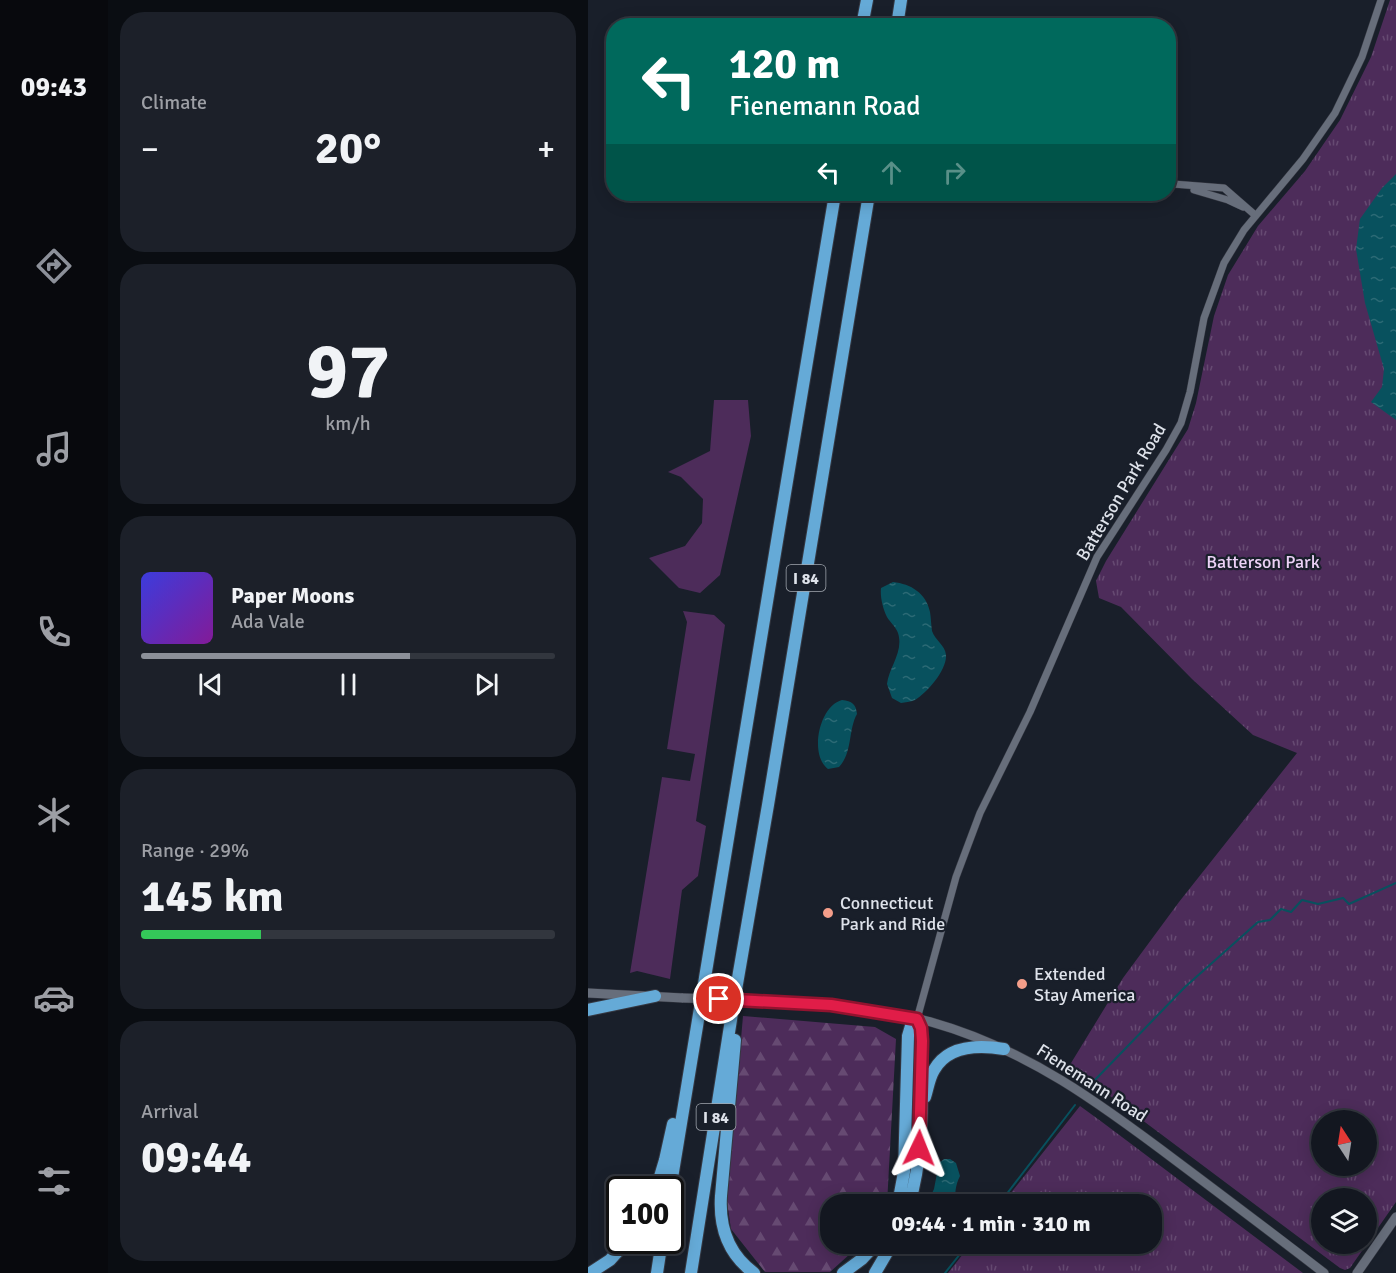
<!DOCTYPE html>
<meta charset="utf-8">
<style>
body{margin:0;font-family:Signika,sans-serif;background:#1c2029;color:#f1f3f6;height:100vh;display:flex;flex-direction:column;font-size:22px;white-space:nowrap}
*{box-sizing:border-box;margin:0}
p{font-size:20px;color:#9d9fa5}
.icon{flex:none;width:33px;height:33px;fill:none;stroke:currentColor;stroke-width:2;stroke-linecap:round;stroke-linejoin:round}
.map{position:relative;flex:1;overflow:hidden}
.panel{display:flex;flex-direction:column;gap:12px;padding:12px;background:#0a0d12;width:480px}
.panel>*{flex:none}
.top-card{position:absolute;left:18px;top:18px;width:570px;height:183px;border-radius:24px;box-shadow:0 3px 15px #0003,0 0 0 2px #32363e;background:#00695c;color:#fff;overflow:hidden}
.needle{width:39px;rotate:348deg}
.buttons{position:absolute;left:723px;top:1110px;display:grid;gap:12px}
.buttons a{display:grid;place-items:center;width:66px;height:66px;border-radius:50%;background:#131720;box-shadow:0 3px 15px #0003,0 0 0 2px #32363e;font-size:30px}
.speed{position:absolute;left:18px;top:1176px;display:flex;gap:12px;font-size:30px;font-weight:700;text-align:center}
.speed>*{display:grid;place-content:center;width:78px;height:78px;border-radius:50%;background:#131720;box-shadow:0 3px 15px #0003,0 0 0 2px #32363e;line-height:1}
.speed .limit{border:3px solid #111;border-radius:9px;background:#fff;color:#111}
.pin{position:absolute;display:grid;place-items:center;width:51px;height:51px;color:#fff;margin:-26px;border:3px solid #fff;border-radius:50%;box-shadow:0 2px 6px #0007}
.me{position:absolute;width:66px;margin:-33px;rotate:2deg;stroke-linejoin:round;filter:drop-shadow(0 0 4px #0008)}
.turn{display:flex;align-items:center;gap:21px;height:126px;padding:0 24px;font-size:27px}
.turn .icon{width:78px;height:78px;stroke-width:2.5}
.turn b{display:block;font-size:42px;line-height:51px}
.lanes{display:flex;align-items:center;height:57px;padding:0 24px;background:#0003;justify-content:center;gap:30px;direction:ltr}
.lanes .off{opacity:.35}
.big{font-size:45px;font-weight:800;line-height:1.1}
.panel .widget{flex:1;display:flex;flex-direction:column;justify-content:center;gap:9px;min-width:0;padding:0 21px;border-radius:24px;background:#1c2029}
.panel .dial{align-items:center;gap:0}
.dial b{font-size:78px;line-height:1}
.song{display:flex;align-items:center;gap:18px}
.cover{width:72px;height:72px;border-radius:9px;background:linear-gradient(135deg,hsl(240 70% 55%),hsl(290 70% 35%))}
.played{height:6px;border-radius:3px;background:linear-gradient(90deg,#8c9099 65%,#32363e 65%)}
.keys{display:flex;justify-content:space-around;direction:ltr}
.heat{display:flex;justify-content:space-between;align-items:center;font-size:33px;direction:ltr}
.charge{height:9px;border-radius:4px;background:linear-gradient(90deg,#34c759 29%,#32363e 0)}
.trip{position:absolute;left:232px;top:1194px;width:342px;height:60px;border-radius:24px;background:#131720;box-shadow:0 3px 15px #0003,0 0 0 2px #32363e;font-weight:800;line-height:60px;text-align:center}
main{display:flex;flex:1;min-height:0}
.tab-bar{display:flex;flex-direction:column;width:108px;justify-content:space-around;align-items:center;background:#08090d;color:#9d9fa5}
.tab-bar .icon{width:42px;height:42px}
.tab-bar .current{color:#8c9099}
.tab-bar b{font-size:27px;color:#f1f3f6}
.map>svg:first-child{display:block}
</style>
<main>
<nav class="tab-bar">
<b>09:43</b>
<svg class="icon current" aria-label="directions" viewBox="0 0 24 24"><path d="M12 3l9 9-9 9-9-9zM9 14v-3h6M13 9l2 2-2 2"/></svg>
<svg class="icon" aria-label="music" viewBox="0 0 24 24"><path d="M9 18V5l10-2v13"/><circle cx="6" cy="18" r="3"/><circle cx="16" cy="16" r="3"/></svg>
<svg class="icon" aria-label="phone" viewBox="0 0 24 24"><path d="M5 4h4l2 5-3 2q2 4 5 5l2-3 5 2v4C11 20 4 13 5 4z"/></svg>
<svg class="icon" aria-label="climate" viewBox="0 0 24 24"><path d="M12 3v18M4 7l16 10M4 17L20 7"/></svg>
<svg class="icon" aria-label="car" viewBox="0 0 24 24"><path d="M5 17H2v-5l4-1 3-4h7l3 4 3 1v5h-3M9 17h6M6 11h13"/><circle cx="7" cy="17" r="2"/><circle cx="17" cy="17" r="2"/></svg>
<svg class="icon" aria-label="filters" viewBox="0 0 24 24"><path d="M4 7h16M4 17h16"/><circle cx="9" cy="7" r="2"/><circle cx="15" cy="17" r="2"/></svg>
</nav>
<section class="panel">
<div class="widget"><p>Climate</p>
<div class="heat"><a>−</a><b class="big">20°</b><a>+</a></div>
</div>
<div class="widget dial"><b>97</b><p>km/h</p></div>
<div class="widget">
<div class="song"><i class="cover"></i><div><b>Paper Moons</b><p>Ada Vale</p></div></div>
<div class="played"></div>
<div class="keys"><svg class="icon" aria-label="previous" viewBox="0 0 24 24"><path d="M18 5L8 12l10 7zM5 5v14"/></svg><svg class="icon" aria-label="pause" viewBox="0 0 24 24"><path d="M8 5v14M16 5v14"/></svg><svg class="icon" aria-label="next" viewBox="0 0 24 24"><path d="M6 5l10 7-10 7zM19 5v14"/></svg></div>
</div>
<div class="widget"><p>Range · 29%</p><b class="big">145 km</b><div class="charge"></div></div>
<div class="widget"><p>Arrival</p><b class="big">09:44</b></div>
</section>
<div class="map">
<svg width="808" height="1273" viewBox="0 0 808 1273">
<defs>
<pattern id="forest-firs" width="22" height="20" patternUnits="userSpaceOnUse" patternTransform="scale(1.5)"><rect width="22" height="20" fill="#4d2c5a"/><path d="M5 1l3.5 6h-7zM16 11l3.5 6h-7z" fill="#664a72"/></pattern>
<pattern id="park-tufts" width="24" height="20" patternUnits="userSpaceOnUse" patternTransform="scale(1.5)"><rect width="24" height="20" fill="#4d2c5a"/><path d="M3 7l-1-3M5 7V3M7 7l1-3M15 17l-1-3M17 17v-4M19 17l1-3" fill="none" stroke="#664a72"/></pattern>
<pattern id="water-ripples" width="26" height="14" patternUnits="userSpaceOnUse" patternTransform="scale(1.5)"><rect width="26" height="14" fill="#08515e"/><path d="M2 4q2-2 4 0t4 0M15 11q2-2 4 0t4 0" fill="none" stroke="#2c6a75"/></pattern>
</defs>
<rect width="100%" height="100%" fill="#191f2a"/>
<!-- grass -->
<path fill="#4d2c5a" d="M 126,400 L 160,400 L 163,436 L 132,575 L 112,593 L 91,588 L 61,558 L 97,546 L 114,523 L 115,499 L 93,477 L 80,472 L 122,451 Z
M 95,611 L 126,615 L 137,625 L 108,821 L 118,826 L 110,876 L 94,890 L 82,979 L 49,971 L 42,973 L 74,777 L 102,781 L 107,754 L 79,749 L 99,622 Z"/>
<!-- forest -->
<path fill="url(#forest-firs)" d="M 155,1016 L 287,1027 L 308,1039 L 299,1204 L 243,1204 L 243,1244 L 273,1244 L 242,1272 L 177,1272 L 143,1229 L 139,1202 Z"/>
<!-- park -->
<path fill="url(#park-tufts)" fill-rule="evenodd" d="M 802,0 L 808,0 L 808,1202 L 762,1268 L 757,1270 L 752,1268 L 522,1096 L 480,1068 L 535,978 L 591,902 L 709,753 L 665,735 L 604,679 L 533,607 L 511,598 L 508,581 L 518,561 L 600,429 L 608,403 L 626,316 L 640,275 L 670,226 L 717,171 L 752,120 L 783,57 ZM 734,1120 L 778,1120 L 778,1166 L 734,1166 ZM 734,1198 L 778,1198 L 778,1244 L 734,1244 Z
M 492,1106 L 514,1122 L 715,1273 L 360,1273 L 383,1244 L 564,1244 L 564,1204 L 414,1204 Z"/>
<!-- water -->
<path fill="url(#water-ripples)" d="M 808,174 L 808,420 L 783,402 L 794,387 L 796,369 L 777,303 L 768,249 L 772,219 L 794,188 Z
M 305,582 C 323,584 338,593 342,612 C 343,618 343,624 344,631 C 347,640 357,645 358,655 C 359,670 339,693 327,700 C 322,702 317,702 313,703 L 304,698 L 299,684 C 301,667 316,652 310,633 C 308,627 302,622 299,617 C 295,609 292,597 293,588 Z
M 254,700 C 264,701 268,704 269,714 C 260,730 265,752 251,767 L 240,769 C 221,755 231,706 254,700 Z
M 356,1159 L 362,1159 L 368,1163 L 372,1176 C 367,1185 367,1195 367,1204 L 339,1204 L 346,1189 L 351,1163 Z"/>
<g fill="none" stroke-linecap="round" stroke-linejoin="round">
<!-- stream -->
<path stroke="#08515e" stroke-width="2" d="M 504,1083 L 597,987 L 670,922 L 682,920 L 693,909 L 703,912 L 714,900 L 730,904 L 755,898 L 761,904 L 808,883
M 411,1204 L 487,1105
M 357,1273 L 380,1244"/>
<defs>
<path id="street" d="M 585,184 L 636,188 L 667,215
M 606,190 L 640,200 L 655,207
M 329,1019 L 368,877 L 392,813 L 442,712 L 509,557 L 578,450 L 593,423 L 602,392 L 616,318 L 636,263 L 656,230 L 715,159 L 747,113 L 774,57 L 793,0"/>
<path id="secondary" d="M 0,993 L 95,998
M 167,1000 C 226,1003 286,1006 343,1022 C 439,1049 513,1104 591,1163 C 639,1199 688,1236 736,1273
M 769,1273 L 808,1217"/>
<path id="highway" d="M 274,26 L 279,0
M 309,26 L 313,0
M 0,1010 L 67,996
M 147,1040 L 133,1196 C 131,1227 140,1254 166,1273
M 337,1097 C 340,1088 341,1078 346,1070 C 360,1045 392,1045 416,1049
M 68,1190 L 77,1160 L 85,1124
M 82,1190 C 135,857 192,526 247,194
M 310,1204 L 316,1172 L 320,1036 L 323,1026 L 329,1019 L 333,1028 L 334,1041 C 333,1095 337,1153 321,1204
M 2,1273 L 22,1260 L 40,1240
M 69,1273 L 74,1240
M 103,1273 L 145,1007 L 180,805 L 281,194
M 255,1273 L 274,1259 L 288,1244
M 287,1273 L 304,1244"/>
</defs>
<!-- street casing -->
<use href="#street" stroke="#353842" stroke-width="8"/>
<!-- secondary casing -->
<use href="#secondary" stroke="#353842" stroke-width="10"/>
<!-- highway casing -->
<use href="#highway" stroke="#353842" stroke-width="14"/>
<!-- street -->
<use href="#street" stroke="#676e7b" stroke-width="7"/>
<!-- secondary -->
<use href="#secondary" stroke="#676e7b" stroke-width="9"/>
<!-- highway -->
<use href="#highway" stroke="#65aad7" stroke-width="12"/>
<defs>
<path id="secondary-bridge" d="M 95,998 L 167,1000"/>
</defs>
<!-- secondary-bridge casing -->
<use href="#secondary-bridge" stroke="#353842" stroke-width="10" stroke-linecap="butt"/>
<!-- secondary-bridge -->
<use href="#secondary-bridge" stroke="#676e7b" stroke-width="9"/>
</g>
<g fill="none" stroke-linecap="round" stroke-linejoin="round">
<defs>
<path id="route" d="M 131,999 L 243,1005 L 329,1019 L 333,1028 L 334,1041 L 331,1148"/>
</defs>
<!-- route casing -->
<use href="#route" stroke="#92132f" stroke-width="15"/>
<!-- route -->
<use href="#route" stroke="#e11d48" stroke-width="10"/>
</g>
<!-- markers -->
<g fill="#f49e8a" stroke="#191f2a" stroke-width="2">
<circle cx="240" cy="913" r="6"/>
<circle cx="434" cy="984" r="6"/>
</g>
<g text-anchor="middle" stroke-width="4.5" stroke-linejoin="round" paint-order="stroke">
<!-- shield labels -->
<g fill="#191f2a" stroke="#a3a8b0" stroke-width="1.5">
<rect x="198.5" y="565" width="39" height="26" rx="4.5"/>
<rect x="108.5" y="1104" width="39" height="26" rx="4.5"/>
</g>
<g font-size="16" font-weight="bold" fill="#dee2ea">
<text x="218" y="584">I 84</text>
<text x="128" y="1123">I 84</text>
</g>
<!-- street labels -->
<g font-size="18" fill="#dee2ea" stroke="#191f2a">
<text transform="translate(533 492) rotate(-59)" y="6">Batterson Park Road</text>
<text transform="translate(504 1083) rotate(33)" y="6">Fienemann Road</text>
</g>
<!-- park labels -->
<g font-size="18" fill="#ecd1f6" stroke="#191f2a">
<text x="675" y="568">Batterson Park</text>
</g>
<!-- poi labels -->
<g font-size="18" fill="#dee2ea" stroke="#191f2a" text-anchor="start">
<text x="252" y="909">Connecticut<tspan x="252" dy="21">Park and Ride</tspan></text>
<text x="446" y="980">Extended<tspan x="446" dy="21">Stay America</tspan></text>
</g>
</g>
</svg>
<div class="buttons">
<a><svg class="needle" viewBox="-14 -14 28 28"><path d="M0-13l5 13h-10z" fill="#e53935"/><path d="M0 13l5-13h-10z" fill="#9d9fa5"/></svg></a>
<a><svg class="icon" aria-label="layers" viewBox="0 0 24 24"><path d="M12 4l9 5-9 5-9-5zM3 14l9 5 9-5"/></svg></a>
</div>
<div class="speed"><div class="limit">100</div></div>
<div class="pin" style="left:131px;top:999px;background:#d93025"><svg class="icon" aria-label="arrive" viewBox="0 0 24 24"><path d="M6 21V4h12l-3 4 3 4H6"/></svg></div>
<svg class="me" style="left:331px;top:1148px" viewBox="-20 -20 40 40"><path d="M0-17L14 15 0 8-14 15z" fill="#e11d48" stroke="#fff" stroke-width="4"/></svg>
<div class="trip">09:44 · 1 min · 310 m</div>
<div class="top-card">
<div class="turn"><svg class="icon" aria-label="left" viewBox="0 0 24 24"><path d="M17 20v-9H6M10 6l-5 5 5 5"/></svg><div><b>120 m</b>Fienemann Road</div></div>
<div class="lanes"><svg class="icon" aria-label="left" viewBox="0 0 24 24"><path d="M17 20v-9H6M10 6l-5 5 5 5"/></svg><svg class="icon off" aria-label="ahead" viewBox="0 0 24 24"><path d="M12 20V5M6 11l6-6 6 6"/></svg><svg class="icon off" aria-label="right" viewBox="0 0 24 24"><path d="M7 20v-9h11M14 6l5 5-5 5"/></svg></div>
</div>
</div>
</main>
